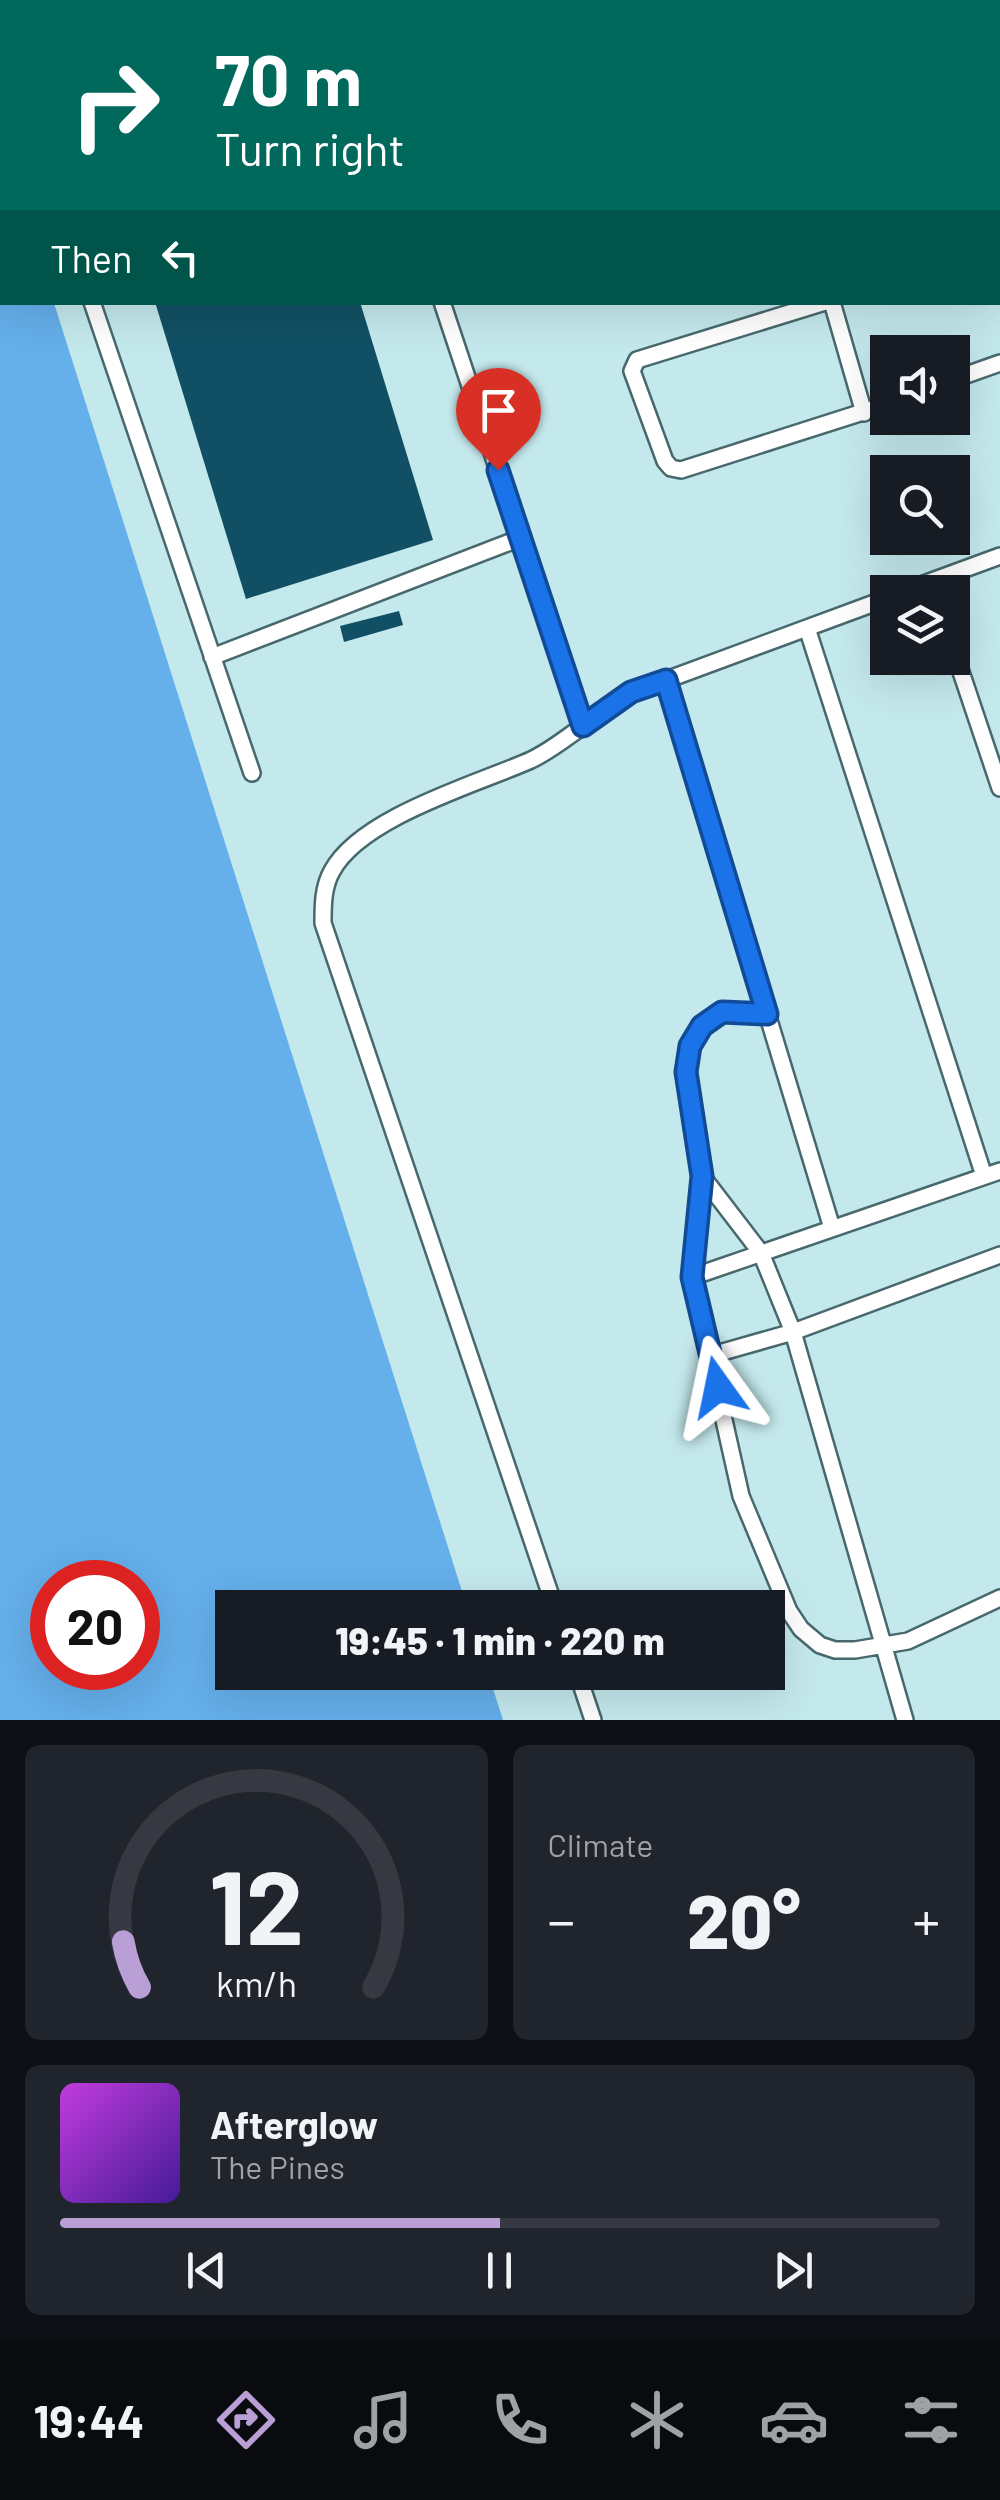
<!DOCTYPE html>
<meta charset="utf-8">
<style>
body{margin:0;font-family:Barlow,sans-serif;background:#20242c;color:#f1f3f6;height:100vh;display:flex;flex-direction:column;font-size:38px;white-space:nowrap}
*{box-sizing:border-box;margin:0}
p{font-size:32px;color:#9ea1a6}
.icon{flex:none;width:55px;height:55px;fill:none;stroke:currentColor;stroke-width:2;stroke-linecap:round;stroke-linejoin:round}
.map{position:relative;height:1720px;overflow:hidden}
.side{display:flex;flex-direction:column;gap:25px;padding:25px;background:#0d0f14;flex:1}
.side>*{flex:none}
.guide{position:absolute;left:0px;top:0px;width:1000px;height:305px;box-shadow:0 10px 40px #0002;background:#00695c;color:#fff;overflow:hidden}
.tools{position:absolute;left:870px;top:335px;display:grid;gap:20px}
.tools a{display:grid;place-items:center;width:100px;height:100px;border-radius:0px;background:#171b24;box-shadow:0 10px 40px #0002;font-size:50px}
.speed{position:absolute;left:30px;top:1560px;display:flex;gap:20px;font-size:50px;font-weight:700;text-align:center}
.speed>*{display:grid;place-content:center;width:130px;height:130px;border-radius:50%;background:#171b24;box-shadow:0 10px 40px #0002;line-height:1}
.speed .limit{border:15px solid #d22;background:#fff;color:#111}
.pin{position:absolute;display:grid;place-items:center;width:85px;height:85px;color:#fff;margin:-102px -42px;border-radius:50% 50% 50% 0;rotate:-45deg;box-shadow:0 0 10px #0007}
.pin .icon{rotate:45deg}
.me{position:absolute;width:110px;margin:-55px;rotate:348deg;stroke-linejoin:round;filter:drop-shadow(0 0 8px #0008)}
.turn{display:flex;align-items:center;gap:35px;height:210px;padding:0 50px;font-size:45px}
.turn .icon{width:130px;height:130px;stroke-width:2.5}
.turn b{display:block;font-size:70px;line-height:85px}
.then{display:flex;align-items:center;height:95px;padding:0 50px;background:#0003;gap:20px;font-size:38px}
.big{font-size:75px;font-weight:800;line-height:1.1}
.side .card{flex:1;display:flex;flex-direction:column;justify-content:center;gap:15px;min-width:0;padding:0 35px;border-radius:15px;background:#20242c}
.side .dial{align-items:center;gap:0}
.dial svg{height:260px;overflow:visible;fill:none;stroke:#363941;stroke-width:7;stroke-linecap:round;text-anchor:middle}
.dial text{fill:#f1f3f6;stroke:none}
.song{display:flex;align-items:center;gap:30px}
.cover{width:120px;height:120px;border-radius:15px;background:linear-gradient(135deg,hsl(290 70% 55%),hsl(260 70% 35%))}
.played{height:10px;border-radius:5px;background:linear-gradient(90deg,#b99fd6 50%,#363941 50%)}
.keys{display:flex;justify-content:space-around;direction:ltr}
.heat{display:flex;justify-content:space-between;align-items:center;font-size:55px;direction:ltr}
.side .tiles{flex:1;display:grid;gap:25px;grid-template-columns:1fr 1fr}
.card:last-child{grid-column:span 2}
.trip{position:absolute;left:215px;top:1590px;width:570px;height:100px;border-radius:0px;background:#171b24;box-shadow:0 10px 40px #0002;font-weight:800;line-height:100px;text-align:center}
.menu{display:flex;height:160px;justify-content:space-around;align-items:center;background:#090b0e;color:#9ea1a6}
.menu .icon{width:70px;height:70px}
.menu .current{color:#b99fd6}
.menu b{font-size:45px;color:#f1f3f6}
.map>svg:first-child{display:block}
</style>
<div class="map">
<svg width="1000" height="1720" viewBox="0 0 1000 1720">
<rect width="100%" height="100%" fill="#c4e9ed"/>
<!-- water -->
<path fill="#65afeb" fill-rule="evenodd" d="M 0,153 L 2,302 L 54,303 L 467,1607 L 232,1608 L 232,1672 L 488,1673 L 503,1720 L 0,1720 ZM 52,1582 L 138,1582 L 138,1668 L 52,1668 Z"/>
<!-- building -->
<path fill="#115064" d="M 155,302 L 360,302 L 433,540 L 246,599 Z
M 399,611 L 403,625 L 344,642 L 340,626 Z"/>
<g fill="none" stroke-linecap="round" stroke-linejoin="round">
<defs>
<path id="lane" d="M 312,0 L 313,2
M 827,0 L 828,2
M 730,2 L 737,0
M 998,46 L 1000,45
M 0,54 L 2,60
M 998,140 L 1000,141
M 92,302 L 252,773
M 442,302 L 583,726 L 631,693 L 888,598
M 825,302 L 637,360 L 632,371 L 665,461 L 671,468 L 681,470 L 888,404
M 832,302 L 864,413
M 952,380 L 1000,363
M 902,592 L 1000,556
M 807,628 L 984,1176
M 952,645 L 1000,788
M 212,657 L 518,539
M 666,680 L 832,1228
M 767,1014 L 722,1012 L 702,1025 L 690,1046 L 686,1072 L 702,1176 L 692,1277 L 741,1496 L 789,1611 L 801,1629 L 820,1645 L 835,1650 L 855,1650 L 908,1641 L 1000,1598
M 702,1176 L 761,1253 L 793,1332 L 905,1720
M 692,1277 L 1000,1171
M 712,1355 L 793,1332 L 1000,1255
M 555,1608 L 323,923 C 323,905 323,887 332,871 C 361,817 477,784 531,760 C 550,751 566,738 583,726
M 577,1672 L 593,1720"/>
</defs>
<!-- lane casing -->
<use href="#lane" stroke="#47696d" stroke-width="20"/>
<!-- lane -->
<use href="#lane" stroke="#fff" stroke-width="15"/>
</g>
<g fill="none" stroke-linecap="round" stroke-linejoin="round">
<defs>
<path id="route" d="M 498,470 L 583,726 L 631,692 L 666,680 L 767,1014 L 722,1012 L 702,1026 L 690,1046 L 686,1072 L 702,1176 L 692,1277 L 718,1387"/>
</defs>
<!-- route casing -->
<use href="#route" stroke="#114b97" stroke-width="25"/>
<!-- route -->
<use href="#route" stroke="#1a73e8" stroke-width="18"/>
</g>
</svg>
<div class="tools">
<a><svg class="icon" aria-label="sound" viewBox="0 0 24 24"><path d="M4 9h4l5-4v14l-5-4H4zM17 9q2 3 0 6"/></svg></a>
<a><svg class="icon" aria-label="search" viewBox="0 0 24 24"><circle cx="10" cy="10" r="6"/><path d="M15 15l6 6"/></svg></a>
<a><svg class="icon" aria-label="layers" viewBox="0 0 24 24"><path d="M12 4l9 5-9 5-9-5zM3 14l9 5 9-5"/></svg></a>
</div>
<div class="speed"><div class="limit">20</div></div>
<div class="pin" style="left:498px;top:470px;background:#d93025"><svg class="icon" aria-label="arrive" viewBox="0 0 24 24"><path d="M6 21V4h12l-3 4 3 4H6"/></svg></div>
<svg class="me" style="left:718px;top:1387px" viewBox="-20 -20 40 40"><path d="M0-17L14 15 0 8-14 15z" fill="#1a73e8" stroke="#fff" stroke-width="4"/></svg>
<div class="trip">19:45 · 1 min · 220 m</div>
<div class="guide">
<div class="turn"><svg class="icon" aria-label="right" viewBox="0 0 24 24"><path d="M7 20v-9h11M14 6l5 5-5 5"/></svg><div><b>70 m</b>Turn right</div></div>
<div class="then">Then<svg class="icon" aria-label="left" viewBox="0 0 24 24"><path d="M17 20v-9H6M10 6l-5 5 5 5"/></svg></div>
</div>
</div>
<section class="side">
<div class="tiles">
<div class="card dial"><svg viewBox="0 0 100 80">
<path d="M14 69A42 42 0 1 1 86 69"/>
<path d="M14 69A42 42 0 0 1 9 55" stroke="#b99fd6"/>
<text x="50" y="56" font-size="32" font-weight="700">12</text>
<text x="50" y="72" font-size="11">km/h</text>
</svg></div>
<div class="card"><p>Climate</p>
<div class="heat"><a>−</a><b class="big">20°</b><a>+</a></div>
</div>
<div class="card">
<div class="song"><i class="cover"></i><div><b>Afterglow</b><p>The Pines</p></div></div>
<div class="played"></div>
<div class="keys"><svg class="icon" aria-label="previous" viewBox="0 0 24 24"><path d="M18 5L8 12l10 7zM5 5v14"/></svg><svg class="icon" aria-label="pause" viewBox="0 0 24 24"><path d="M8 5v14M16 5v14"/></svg><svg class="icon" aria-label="next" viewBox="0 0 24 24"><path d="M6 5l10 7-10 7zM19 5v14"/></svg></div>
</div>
</div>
</section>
<nav class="menu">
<b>19:44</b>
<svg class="icon current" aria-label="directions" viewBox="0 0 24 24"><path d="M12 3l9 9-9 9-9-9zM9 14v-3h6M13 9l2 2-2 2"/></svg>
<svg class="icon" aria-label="music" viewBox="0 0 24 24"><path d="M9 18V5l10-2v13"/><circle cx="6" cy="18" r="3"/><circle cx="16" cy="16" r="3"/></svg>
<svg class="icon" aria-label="phone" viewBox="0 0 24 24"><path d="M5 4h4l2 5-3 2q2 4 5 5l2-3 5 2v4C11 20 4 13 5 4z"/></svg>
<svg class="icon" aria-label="climate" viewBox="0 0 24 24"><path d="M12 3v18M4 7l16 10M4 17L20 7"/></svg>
<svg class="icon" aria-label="car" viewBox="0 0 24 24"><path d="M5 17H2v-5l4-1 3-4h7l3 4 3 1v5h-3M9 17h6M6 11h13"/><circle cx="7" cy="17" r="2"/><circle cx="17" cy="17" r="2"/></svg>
<svg class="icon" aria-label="filters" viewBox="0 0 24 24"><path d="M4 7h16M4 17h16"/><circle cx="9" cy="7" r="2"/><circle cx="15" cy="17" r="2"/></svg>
</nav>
